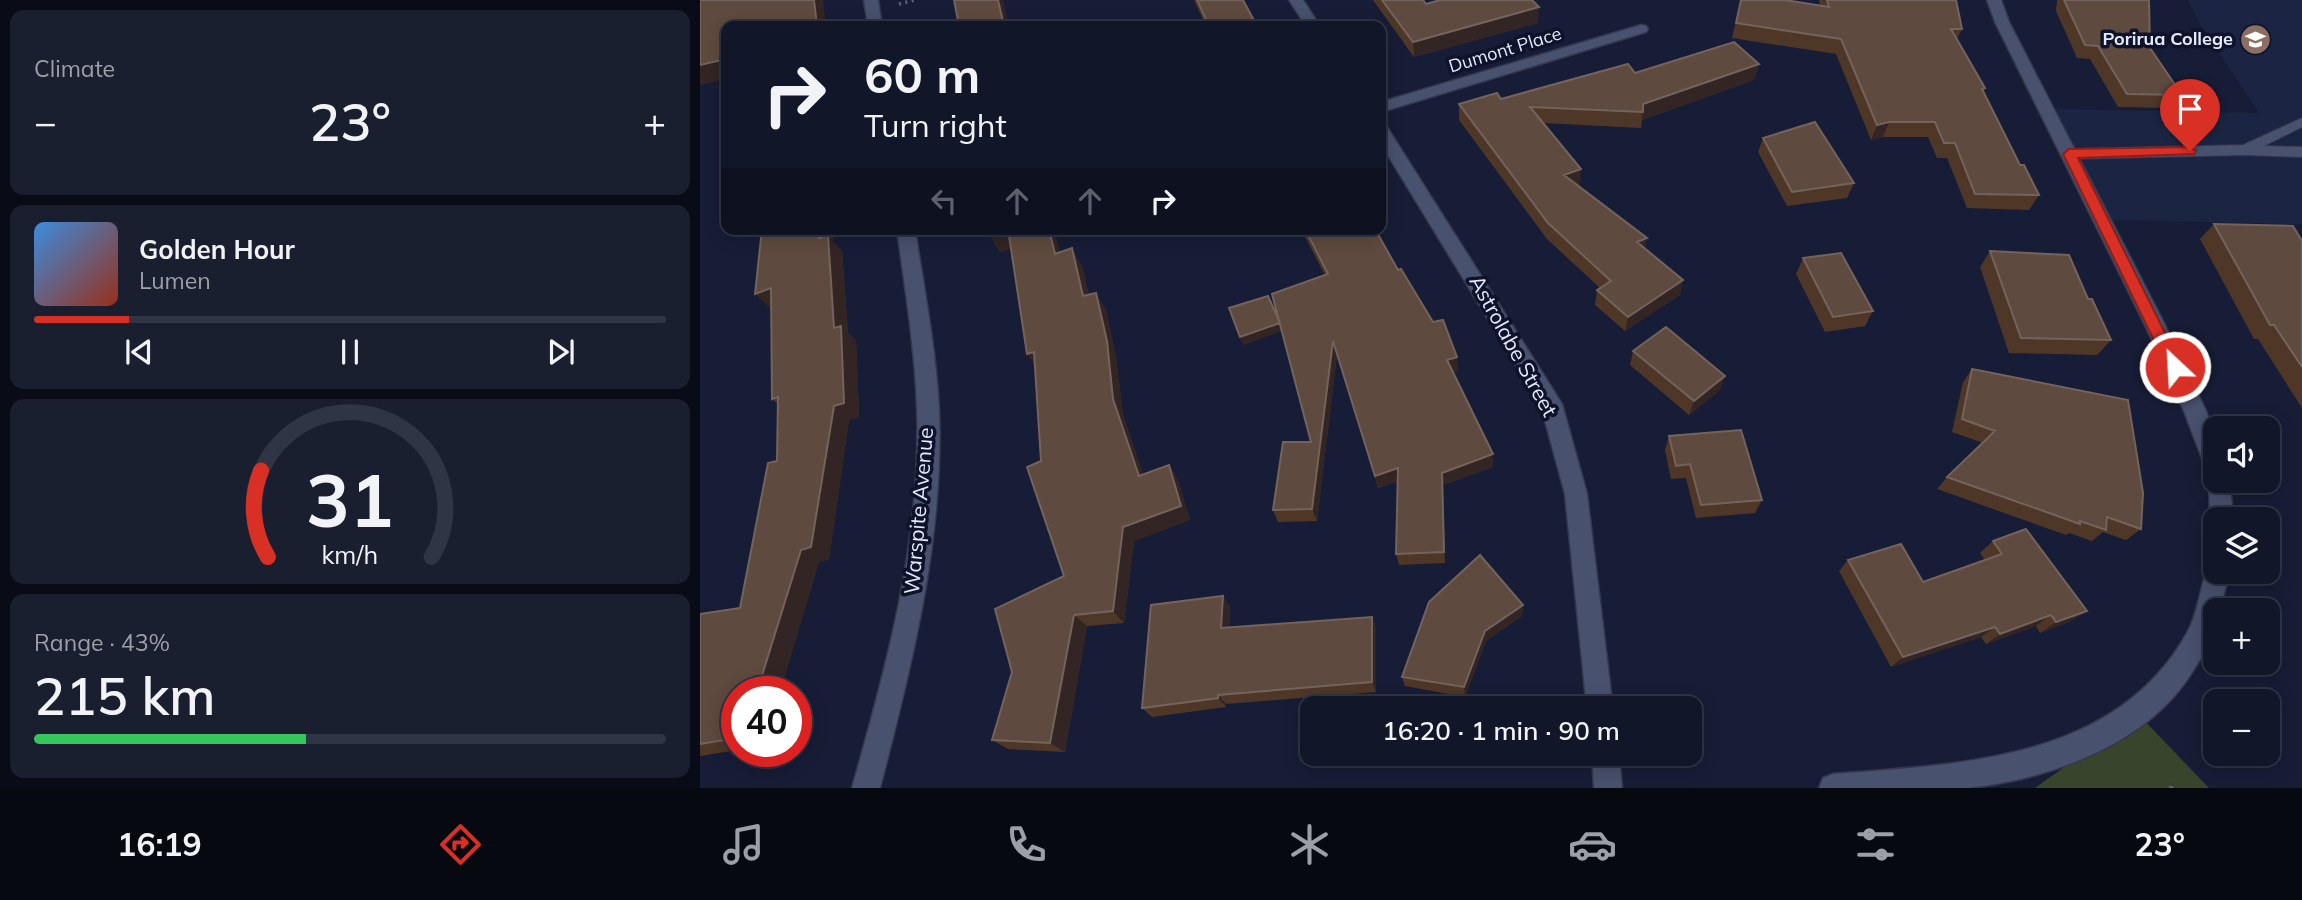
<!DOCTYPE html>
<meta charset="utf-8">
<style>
body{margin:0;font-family:Mulish,sans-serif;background:#1a1f30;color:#f1f3f6;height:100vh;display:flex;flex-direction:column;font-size:26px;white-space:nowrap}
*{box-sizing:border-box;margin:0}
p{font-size:23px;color:#9c9fa8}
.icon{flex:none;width:38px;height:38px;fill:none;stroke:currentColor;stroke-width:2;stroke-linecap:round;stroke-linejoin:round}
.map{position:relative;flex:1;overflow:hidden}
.drawer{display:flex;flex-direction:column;gap:10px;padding:10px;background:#090c16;width:700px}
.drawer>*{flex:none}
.hud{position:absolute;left:21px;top:21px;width:665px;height:214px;border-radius:14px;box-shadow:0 4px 18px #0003,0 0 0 2px #303545;background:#111628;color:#f1f3f6;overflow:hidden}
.controls{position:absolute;left:1503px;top:416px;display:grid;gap:14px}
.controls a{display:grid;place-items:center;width:77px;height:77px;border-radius:14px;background:#111628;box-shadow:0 4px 18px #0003,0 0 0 2px #303545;font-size:35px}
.speed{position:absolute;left:21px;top:676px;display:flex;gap:14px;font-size:35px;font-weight:700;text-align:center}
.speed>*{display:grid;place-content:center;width:91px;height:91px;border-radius:50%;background:#111628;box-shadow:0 4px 18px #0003,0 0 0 2px #303545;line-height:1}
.speed .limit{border:10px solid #d22;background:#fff;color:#111}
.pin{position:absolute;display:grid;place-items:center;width:60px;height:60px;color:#fff;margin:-72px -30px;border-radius:50% 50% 50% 0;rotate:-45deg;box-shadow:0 0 7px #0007}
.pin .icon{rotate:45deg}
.me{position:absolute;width:77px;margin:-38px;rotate:335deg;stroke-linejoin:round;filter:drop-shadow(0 0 5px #0008)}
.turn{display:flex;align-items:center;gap:24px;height:147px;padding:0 28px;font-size:32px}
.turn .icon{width:91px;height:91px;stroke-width:2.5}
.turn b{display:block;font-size:49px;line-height:60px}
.lanes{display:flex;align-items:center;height:66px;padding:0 28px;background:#0003;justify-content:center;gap:35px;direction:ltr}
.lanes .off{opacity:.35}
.big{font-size:52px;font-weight:600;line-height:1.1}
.drawer .tile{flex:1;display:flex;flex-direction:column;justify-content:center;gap:10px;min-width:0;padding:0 24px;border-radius:14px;background:#1a1f30}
.drawer .dial{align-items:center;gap:0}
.dial svg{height:182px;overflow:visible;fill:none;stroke:#303545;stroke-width:7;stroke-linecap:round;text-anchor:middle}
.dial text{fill:#f1f3f6;stroke:none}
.song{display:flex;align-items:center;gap:21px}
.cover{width:84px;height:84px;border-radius:10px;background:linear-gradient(135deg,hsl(210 70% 55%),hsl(10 70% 35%))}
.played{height:7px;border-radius:4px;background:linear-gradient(90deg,#d93025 15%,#303545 15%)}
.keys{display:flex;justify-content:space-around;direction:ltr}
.heat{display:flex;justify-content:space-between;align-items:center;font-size:38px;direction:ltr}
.charge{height:10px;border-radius:5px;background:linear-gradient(90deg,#34c759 43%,#303545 0)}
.trip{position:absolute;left:600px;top:696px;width:402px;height:70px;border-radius:14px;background:#111628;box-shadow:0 4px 18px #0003,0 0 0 2px #303545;font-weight:600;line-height:70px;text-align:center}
.tab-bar{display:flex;height:112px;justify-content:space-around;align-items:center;background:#070910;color:#9c9fa8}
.tab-bar .icon{width:49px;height:49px}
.tab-bar .selected{color:#d93025}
.tab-bar b{font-size:32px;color:#f1f3f6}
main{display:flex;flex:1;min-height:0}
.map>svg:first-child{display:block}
</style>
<main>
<section class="drawer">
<div class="tile"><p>Climate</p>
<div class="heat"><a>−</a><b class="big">23°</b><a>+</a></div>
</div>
<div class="tile">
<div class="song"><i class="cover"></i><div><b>Golden Hour</b><p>Lumen</p></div></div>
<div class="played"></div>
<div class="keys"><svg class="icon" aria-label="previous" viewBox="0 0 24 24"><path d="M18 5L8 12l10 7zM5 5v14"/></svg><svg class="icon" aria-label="pause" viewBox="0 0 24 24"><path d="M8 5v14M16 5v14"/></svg><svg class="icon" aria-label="next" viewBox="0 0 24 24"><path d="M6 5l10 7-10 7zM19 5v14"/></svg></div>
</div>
<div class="tile dial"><svg viewBox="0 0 100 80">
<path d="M14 69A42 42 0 1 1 86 69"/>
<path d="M14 69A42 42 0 0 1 11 31" stroke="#d93025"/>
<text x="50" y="56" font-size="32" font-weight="700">31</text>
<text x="50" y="72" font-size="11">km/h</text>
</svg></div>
<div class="tile"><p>Range · 43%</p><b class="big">215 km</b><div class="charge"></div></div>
</section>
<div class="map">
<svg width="1602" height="788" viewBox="0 0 1602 788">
<rect width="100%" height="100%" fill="#171d36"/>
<!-- built -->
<path fill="#1c2443" d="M 1488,0 L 1602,0 L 1602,224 L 1402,220 L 1346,109 L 1559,113 L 1502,27 Z"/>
<!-- green -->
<path fill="#38442c" d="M 1438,714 L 1509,788 L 1335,788 Z"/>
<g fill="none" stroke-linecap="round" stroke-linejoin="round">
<defs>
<path id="lane" d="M 1602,118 L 1602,127 L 1564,146 L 1602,147 L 1602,157 L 1545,155 L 1369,159 L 1362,154 L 1369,149 L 1543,145 Z"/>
<path id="street" d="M 589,0 L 603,0 L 620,26 L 606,26 Z
M 941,25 L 946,26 L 948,29 L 946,32 L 681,112 L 681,102 Z
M 681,126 L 687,127 L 862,404 L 887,494 L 913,709 L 887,709 L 865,494 L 841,406 L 681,144 Z
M 892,754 L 919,754 L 922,788 L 894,788 Z"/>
<path id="secondary" d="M 164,0 L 178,0 L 182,26 L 168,26 Z
M 1287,0 L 1301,0 L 1309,22 L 1464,323 L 1506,411 L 1516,438 L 1516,481 L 1529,481 L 1534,520 L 1516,520 L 1516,528 L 1510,520 L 1509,477 L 1484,411 L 1444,323 L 1295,22 Z
M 197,229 L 215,229 C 224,289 236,349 239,409 C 244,538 212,665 180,788 L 152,788 C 187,665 222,537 217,408 C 215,348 205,289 197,229 Z
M 1516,562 L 1516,572 L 1530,572 L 1519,611 L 1516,611 C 1516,636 1504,653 1491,674 C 1446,745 1349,779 1269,788 C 1253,788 1237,788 1221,788 C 1187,788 1153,788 1119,788 L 1123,778 L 1133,774 C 1263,764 1416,760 1487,633 C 1497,616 1500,591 1506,572 L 1510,564 Z"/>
</defs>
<!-- lane casing -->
<use href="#lane" stroke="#35384d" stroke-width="2"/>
<!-- street casing -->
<use href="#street" stroke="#35384d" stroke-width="3"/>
<!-- secondary casing -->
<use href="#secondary" stroke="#35384d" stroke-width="3"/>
<!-- path-far1 -->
<path stroke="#5d6379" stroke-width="3.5" stroke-dasharray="2 4.5" stroke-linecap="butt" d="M 199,4 L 215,0"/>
<!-- path -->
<path stroke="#5d6379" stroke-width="5" stroke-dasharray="2 6" stroke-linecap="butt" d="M 1471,788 L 1473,780"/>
<!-- lane -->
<use href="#lane" fill="#48516d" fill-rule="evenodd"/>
<!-- street -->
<use href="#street" fill="#48516d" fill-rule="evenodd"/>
<!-- secondary -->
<use href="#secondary" fill="#48516d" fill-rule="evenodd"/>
</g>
<!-- wall -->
<path fill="#4f3728" d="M 494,0 L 543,0 L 557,26 L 506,26 Z
M 673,0 L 723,0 L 726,4 L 838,23 L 714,57 Z
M 1041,0 L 1120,5 L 1119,0 L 1256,0 L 1262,29 L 1257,39 L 1285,88 L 1284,92 L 1320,165 L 1339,195 L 1329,210 L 1267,208 L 1247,158 L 1237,158 L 1228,137 L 1183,137 L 1171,140 L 1136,54 L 1032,38 Z
M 1357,0 L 1449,0 L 1450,48 L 1482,95 L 1472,108 L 1418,107 L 1390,59 L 1377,58 L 1356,11 Z
M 1059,64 L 1054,80 L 942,120 L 941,128 L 844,123 L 880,185 L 877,185 L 945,249 L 980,295 L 925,331 L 895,305 L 897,290 L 900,288 L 847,239 L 759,120 L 759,104 L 801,99 L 935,73 Z
M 1063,138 L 1154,183 L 1147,198 L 1087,206 L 1058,152 Z
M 1514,224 L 1602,241 L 1602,408 L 1558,339 L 1554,339 L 1500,239 Z
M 62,229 L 134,229 L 133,242 L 142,251 L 148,333 L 156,341 L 159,417 L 149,420 L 129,559 L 119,562 L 83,682 L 98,688 L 96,694 L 96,691 L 37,691 L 37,750 L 0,756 L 0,744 L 40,608 L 77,461 L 78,404 L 72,399 L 72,309 Z
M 601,229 L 675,229 L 698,270 L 757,357 L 758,371 L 753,372 L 793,454 L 793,467 L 743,485 L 745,563 L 699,565 L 696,554 L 698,481 L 678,488 L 637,355 L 617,521 L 578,522 L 573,510 L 611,442 L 581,331 L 543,345 L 579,321 L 625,275 Z
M 289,234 L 360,252 L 382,266 L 389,295 L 406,310 L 416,358 L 423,414 L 443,475 L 469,465 L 478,480 L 490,520 L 434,541 L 424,623 L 387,626 L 365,752 L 308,749 L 292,740 L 364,576 L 341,461 L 334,364 L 311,248 L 300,252 Z
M 1290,251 L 1411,340 L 1397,355 L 1309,353 L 1280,267 Z
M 1103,258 L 1173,311 L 1165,326 L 1125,332 L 1096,274 Z
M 933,351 L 1025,376 L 1020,390 L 989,415 L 930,365 Z
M 1272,369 L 1441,529 L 1426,540 L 1403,532 L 1392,541 L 1369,533 L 1366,535 L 1237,489 L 1247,477 L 1283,443 L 1252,432 L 1263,382 Z
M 969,436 L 1062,500 L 1055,513 L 996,518 L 986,478 L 971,479 L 965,450 Z
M 1293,541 L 1387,611 L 1371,621 L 1340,633 L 1336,626 L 1286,644 L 1281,637 L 1191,667 L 1139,571 L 1148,560 L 1223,582 L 1285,560 L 1280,553 Z
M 523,596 L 530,607 L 529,628 L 672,617 L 676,628 L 676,692 L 526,704 L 526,707 L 452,717 L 442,708 Z
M 823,605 L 822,616 L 786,641 L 765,697 L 705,686 L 702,677 Z"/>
<!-- shaded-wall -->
<path fill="#322524" d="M 114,0 L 123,0 L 126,26 L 117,26 Z
M 298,0 L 303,0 L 309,26 L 304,26 Z
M 839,7 L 838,23 L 714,57 L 713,42 Z
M 26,59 L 26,79 L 0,85 L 0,65 Z
M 1059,64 L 1054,80 L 942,120 L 943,104 Z
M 1189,122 L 1183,137 L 1171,140 L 1177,125 Z
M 881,169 L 880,185 L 862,191 L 864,175 Z
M 120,229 L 134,229 L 133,242 L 142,251 L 148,333 L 156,341 L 159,417 L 149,420 L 129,559 L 119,562 L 83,682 L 98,688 L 96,694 L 96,691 L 74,691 L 60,682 L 134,328 L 119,238 Z
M 305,229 L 308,229 L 319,246 L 300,252 L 289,234 Z
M 349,229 L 354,229 L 365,271 L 355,254 Z
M 947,238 L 944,253 L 937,242 Z
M 372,248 L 382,266 L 393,313 L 383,296 Z
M 983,280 L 980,295 L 925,331 L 928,317 Z
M 71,288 L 87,303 L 71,309 L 55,294 Z
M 396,293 L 406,310 L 416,358 L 423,414 L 449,491 L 439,476 L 413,399 Z
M 580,323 L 582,331 L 543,345 L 540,337 Z
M 633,341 L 637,355 L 617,521 L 612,509 Z
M 334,352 L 339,370 L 327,354 Z
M 757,357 L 758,371 L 748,374 L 747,360 Z
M 1025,376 L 1020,390 L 989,415 L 994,401 Z
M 793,454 L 793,467 L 743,485 L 745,563 L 744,552 L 742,473 Z
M 469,465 L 478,480 L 490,520 L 434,541 L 424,623 L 413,611 L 423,527 Z
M 698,468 L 700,480 L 678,488 L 675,476 Z
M 523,596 L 530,607 L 529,639 L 521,628 Z
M 823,605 L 822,616 L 786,641 L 765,697 L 764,687 L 785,631 Z
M 1387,611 L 1371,621 L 1340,633 L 1356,622 Z
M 374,615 L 387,626 L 365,752 L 350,743 Z
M 1351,615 L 1336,626 L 1286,644 L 1300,634 Z
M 672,617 L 676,628 L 676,692 L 672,682 Z
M 1295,627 L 1281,637 L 1191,667 L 1203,657 Z
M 518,695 L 526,704 L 526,707 L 518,698 Z"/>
<!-- building -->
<path fill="#5f4a3f" stroke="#74635c" stroke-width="2" d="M 0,0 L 114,0 L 117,26 L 26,26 L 26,59 L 0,65 Z
M 254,0 L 298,0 L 304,26 L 259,26 Z
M 497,0 L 543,0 L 557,26 L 509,26 Z
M 682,0 L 723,0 L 726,4 L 740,0 L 832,0 L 839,7 L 713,42 Z
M 1041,0 L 1085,0 L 1129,7 L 1127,0 L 1256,0 L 1262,29 L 1251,29 L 1285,88 L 1282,89 L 1320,165 L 1324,165 L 1339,195 L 1275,194 L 1255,143 L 1244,143 L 1235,122 L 1189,122 L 1177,125 L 1141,39 L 1036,23 Z
M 1364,0 L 1449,0 L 1450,48 L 1482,95 L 1427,94 L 1398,46 L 1385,45 Z
M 1034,42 L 1059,64 L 943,104 L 943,112 L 830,107 L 881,169 L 864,175 L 947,238 L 937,242 L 983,280 L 928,317 L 897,290 L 911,281 L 848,223 L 759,104 L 797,93 L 801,99 L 928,64 L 935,73 Z
M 1115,122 L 1154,183 L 1092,192 L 1063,138 Z
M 1514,224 L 1593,226 L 1602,241 L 1602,367 L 1574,325 L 1570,325 Z
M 62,229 L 120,229 L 119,238 L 128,235 L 134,328 L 141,326 L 144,403 L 134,406 L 111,547 L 101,550 L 60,682 L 78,679 L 74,691 L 37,691 L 37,738 L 0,744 L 0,614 L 40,608 L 68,463 L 77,461 L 78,397 L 72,399 L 71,288 L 55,294 Z
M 288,229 L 305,229 L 289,234 Z
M 308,229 L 349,229 L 355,254 L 372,248 L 383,296 L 396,293 L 407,341 L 413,399 L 439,476 L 469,465 L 481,506 L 423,527 L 413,611 L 374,615 L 350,743 L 292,740 L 312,672 L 295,609 L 364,576 L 327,467 L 341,461 L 334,352 L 327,354 Z
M 605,229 L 675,229 L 698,270 L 701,269 L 733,322 L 743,320 L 757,357 L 747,360 L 793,454 L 742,473 L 744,552 L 696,554 L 698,468 L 675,476 L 633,341 L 612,509 L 573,510 L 583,442 L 611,442 L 572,294 L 628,274 Z
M 1290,251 L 1369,255 L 1388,299 L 1392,299 L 1411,340 L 1321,338 Z
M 1141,253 L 1173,311 L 1133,317 L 1103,258 Z
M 568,296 L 580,323 L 540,337 L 529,308 Z
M 966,327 L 1025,376 L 994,401 L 933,351 Z
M 1272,369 L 1428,400 L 1443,493 L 1441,529 L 1407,517 L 1406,530 L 1380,521 L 1380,524 L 1247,477 L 1295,431 L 1262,419 Z
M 1041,430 L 1062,500 L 1001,505 L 990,464 L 976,466 L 969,436 Z
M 1326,529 L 1387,611 L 1356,622 L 1351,615 L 1300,634 L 1295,627 L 1203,657 L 1148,560 L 1201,544 L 1223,582 L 1302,554 L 1293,541 Z
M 780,555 L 823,605 L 785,631 L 764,687 L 702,677 L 729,602 Z
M 523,596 L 521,628 L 672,617 L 672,682 L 518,695 L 518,698 L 442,708 L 451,605 Z"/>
<!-- route -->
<path fill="#d93025" stroke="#8d1f18" stroke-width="2" d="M 1490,147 L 1496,151 L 1494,154 L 1378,158 L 1482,367 L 1475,373 L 1467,367 L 1363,154 L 1369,149 Z"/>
<!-- icons -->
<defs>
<symbol id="school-disc" viewBox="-11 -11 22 22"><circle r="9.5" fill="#8d6e63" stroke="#0e132b"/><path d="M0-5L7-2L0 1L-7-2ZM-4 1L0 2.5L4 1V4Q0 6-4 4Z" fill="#fff"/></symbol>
</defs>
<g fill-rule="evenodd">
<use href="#school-disc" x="1538" y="22" width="35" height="35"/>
</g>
<g text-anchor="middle" stroke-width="7" stroke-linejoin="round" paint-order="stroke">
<!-- far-poi labels -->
<g font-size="18" font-weight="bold" fill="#e4e9fb" stroke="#0e132b" text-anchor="end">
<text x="1533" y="45">Porirua College</text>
</g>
<!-- far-street labels -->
<g font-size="18" fill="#e4e9fb" stroke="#0e132b">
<text transform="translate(805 50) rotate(-17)" y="6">Dumont Place</text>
</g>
<!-- street labels -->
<g font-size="21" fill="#e4e9fb" stroke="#0e132b">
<text transform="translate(813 346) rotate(61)" y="7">Astrolabe Street</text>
<text transform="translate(219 511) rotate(-85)" y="7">Warspite Avenue</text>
</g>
</g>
</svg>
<div class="controls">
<a><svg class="icon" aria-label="sound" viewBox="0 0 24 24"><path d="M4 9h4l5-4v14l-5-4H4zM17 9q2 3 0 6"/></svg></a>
<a><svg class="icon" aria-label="layers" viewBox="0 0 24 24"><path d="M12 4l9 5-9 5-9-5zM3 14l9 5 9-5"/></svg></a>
<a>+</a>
<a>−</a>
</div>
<div class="speed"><div class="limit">40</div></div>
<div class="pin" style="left:1490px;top:151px;background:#d93025"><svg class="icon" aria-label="arrive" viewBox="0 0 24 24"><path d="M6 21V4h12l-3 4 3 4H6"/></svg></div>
<svg class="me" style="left:1475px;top:367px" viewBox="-20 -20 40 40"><circle r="17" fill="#d93025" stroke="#fff" stroke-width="3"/><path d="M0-11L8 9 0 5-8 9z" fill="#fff"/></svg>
<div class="trip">16:20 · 1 min · 90 m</div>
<div class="hud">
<div class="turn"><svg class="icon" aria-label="right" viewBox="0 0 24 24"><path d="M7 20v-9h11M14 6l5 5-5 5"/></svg><div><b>60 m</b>Turn right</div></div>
<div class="lanes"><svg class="icon off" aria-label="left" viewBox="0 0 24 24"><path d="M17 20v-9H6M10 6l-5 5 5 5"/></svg><svg class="icon off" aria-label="ahead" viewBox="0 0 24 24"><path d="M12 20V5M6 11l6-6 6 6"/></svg><svg class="icon off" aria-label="ahead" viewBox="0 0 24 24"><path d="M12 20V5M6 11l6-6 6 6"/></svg><svg class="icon" aria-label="right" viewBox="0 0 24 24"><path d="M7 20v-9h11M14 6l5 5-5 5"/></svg></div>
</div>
</div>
</main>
<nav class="tab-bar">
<b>16:19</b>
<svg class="icon selected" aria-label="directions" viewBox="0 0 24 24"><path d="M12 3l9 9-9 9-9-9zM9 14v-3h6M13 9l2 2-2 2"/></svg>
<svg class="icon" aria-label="music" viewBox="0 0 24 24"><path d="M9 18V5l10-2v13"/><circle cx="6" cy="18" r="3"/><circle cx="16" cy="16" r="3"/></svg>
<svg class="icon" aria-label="phone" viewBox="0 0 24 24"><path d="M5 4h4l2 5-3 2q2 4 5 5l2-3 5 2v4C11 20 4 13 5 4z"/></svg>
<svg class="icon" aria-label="climate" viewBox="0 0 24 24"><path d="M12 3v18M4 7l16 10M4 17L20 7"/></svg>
<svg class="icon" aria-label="car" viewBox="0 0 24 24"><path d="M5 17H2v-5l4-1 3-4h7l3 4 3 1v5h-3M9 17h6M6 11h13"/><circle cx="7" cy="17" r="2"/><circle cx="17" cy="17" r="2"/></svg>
<svg class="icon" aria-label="filters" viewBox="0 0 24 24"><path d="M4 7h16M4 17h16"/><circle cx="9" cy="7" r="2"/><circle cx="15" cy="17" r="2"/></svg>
<b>23°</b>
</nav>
